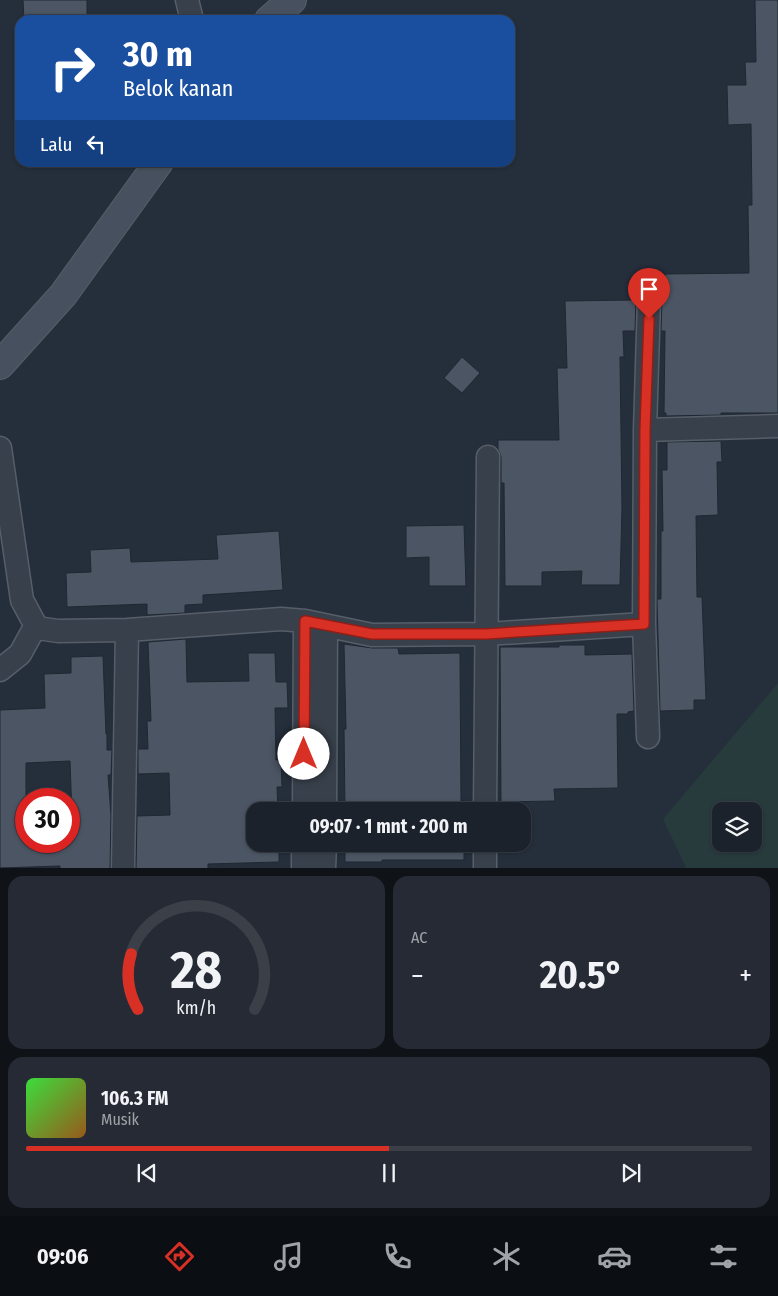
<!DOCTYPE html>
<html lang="id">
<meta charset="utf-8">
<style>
body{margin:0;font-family:"Fira Sans Condensed",sans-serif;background:#252a34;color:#f1f3f6;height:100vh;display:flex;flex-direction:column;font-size:19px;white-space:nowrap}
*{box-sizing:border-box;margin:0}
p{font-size:16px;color:#a0a4a9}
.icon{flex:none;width:28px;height:28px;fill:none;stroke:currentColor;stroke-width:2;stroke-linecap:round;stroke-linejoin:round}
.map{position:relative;height:868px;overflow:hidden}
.details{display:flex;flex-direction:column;gap:8px;padding:8px;background:#0f1318;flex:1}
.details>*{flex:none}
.banner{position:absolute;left:15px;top:15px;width:500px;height:152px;border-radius:15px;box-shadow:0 1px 4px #0004,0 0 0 1px #3a3f48;background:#1a4fa0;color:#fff;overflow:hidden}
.fabs{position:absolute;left:712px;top:802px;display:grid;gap:10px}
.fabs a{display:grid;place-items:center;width:50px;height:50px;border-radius:10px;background:#1c222c;box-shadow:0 1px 4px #0004,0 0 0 1px #3a3f48;font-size:25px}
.speed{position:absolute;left:15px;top:788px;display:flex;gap:10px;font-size:25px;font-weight:700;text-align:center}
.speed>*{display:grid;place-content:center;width:65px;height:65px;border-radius:50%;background:#1c222c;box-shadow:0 1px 4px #0004,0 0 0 1px #3a3f48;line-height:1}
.speed .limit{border:8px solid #d22;background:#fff;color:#111}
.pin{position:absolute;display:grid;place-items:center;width:42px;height:42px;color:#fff;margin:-51px -21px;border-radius:50% 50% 50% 0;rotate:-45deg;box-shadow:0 0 5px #0007}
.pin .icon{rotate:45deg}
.me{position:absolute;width:55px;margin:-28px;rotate:0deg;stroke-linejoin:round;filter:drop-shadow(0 0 4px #0008)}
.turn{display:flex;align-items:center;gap:18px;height:105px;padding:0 25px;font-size:22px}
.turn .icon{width:65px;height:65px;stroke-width:2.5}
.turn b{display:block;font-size:35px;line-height:42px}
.then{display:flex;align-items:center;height:48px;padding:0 25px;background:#0003;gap:10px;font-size:19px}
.big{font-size:38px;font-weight:700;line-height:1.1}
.details .card{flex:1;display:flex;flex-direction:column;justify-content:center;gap:8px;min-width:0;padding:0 18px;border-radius:15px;background:#252a34}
.details .dial{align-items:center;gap:0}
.dial svg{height:130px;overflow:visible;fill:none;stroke:#3a3f48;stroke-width:7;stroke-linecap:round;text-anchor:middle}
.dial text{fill:#f1f3f6;stroke:none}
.song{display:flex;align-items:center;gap:15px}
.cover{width:60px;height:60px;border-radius:8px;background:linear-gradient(135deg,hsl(120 70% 55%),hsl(30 70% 35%))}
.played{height:5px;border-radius:2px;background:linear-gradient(90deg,#d93025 50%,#3a3f48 50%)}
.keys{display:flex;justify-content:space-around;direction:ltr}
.heat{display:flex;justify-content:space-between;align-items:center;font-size:28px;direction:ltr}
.details .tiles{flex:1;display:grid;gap:8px;grid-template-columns:1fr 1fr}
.card:last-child{grid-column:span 2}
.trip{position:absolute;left:246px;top:802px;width:285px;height:50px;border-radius:15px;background:#1c222c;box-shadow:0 1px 4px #0004,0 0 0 1px #3a3f48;font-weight:700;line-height:50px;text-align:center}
.tabs{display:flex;height:80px;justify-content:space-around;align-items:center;background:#0b0e12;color:#a0a4a9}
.tabs .icon{width:35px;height:35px}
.tabs .current{color:#d93025}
.tabs b{font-size:22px;color:#f1f3f6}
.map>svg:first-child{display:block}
</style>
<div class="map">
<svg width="778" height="869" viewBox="0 0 778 869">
<rect width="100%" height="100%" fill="#252e3b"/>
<!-- green -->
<path fill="#273a3c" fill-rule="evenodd" d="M 778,683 L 778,868 L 686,868 L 663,819 ZM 721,811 L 754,811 L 754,844 L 721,844 Z"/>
<!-- building -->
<path fill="#4b5563" stroke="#1f2732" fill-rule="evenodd" d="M 23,0 L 87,0 L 87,20 L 24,20 Z
M 755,0 L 778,0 L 778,413 L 721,413 L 721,415 L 666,416 L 666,413 L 664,413 L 665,331 L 661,331 L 662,299 L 665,299 L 665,274 L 749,273 L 748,205 L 752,205 L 751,124 L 728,125 L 727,85 L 746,85 L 745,62 L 756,62 Z
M 636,300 L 635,331 L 623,331 L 624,357 L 620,357 L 622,508 L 620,585 L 581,585 L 582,571 L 542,572 L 542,586 L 505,586 L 504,483 L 501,483 L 501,457 L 498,449 L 498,440 L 559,440 L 557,368 L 567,368 L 565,301 Z
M 462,357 L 480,373 L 462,393 L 444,378 Z
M 721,441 L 722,462 L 717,462 L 718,515 L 696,516 L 697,597 L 702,597 L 706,700 L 694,700 L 694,710 L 660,711 L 657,599 L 661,599 L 661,531 L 663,531 L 662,470 L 667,470 L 667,442 Z
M 464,525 L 466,586 L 429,586 L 429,557 L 406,558 L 406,526 Z
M 279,531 L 283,590 L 203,595 L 203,604 L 185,605 L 185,613 L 147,615 L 147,604 L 67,607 L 66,573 L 91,572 L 90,550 L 130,548 L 131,562 L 218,559 L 216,535 Z
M 186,639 L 187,682 L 249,681 L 248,653 L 275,653 L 276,682 L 287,682 L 288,708 L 275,708 L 276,760 L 281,760 L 282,787 L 277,787 L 278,811 L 255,811 L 255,844 L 279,844 L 279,862 L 208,864 L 208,869 L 136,869 L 137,816 L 170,815 L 169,773 L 138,774 L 138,749 L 148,749 L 147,721 L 151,721 L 148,642 Z
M 344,644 L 372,648 L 398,648 L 399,654 L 460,653 L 461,801 L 464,801 L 464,811 L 345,811 L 344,729 L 346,729 Z
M 559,645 L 585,645 L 585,655 L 632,654 L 634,711 L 628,712 L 628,714 L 617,714 L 618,788 L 554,789 L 555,801 L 501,802 L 500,647 L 559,647 Z
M 103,656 L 106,734 L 107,734 L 107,750 L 112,750 L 111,775 L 108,775 L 111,815 L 110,869 L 60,869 L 60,866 L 0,868 L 0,710 L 45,708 L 44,674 L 71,673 L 71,657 ZM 70,761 L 72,817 L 69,817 L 69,841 L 26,841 L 26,763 Z
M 345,844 L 464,844 L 464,860 L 382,860 L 382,862 L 345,862 Z"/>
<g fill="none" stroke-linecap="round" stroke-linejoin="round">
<defs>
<path id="street" d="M 187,0 L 192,20
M 645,430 L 778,426
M 0,448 L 22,600 L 37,628 L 58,631 L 127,630 L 281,619 L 305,621 L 372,635 L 486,634 L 644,624 L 645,430 L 649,300
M 644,624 L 648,737
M 0,670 L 20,654 L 36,625
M 304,811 L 305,621
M 325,811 L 326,626
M 485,811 L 488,457
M 123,869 L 127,630
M 303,869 L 303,844
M 324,869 L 325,844
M 485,869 L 485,844"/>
<path id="secondary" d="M 269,20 L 292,0
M 0,365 L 63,295 L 159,162"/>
</defs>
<!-- street casing -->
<use href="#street" stroke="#565e69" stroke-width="25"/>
<!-- secondary casing -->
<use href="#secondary" stroke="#565e69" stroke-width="30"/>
<!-- street -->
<use href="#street" stroke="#38404b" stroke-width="22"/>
<!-- secondary -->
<use href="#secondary" stroke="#47505e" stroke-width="28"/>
</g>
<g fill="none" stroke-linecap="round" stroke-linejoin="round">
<defs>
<path id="route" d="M 304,754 L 305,621 L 372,634 L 486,634 L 644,624 L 645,430 L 649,319"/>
</defs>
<!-- route casing -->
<use href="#route" stroke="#8d1f18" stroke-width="12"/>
<!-- route -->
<use href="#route" stroke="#d93025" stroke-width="9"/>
</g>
</svg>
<div class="fabs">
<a><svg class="icon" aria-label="layers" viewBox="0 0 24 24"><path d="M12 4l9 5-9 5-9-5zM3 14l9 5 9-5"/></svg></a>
</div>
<div class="speed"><div class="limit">30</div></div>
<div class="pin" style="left:649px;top:319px;background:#d93025"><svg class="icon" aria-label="arrive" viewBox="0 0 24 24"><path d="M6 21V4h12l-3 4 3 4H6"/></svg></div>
<svg class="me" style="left:304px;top:754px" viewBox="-20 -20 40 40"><circle r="19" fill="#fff"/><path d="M0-13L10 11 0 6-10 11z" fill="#d93025"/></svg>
<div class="trip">09:07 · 1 mnt · 200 m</div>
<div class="banner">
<div class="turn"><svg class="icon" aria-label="right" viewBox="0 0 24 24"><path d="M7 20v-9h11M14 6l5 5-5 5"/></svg><div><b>30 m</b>Belok kanan</div></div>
<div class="then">Lalu<svg class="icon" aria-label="left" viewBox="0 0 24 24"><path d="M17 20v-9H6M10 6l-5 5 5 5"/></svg></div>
</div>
</div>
<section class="details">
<div class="tiles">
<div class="card dial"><svg viewBox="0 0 100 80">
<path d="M14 69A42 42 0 1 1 86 69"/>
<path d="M14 69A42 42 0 0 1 10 35" stroke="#d93025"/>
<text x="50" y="56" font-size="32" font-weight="700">28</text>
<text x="50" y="72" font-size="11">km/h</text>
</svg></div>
<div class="card"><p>AC</p>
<div class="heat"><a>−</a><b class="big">20.5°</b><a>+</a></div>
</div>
<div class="card">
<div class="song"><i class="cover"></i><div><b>106.3 FM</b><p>Musik</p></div></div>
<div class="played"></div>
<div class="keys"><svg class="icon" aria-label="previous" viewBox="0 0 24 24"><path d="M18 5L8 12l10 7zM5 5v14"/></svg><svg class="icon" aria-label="pause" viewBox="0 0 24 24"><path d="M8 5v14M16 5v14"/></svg><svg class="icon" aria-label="next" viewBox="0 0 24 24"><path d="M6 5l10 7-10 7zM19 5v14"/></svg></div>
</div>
</div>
</section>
<nav class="tabs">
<b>09:06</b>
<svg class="icon current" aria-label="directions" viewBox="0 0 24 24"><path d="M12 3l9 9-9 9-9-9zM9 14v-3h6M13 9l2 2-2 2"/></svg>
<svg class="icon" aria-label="music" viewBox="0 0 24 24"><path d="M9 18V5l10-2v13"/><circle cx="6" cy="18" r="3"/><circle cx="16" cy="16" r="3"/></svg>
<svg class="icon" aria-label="phone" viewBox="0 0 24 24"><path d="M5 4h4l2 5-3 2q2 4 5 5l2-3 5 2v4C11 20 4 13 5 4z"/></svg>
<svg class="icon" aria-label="climate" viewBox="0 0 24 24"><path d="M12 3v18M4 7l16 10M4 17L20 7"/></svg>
<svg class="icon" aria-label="car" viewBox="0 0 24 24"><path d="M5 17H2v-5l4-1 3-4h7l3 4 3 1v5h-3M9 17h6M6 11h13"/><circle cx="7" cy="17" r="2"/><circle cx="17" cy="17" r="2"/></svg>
<svg class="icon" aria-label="filters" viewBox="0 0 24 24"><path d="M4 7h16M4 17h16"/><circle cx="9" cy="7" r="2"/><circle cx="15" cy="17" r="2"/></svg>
</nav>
